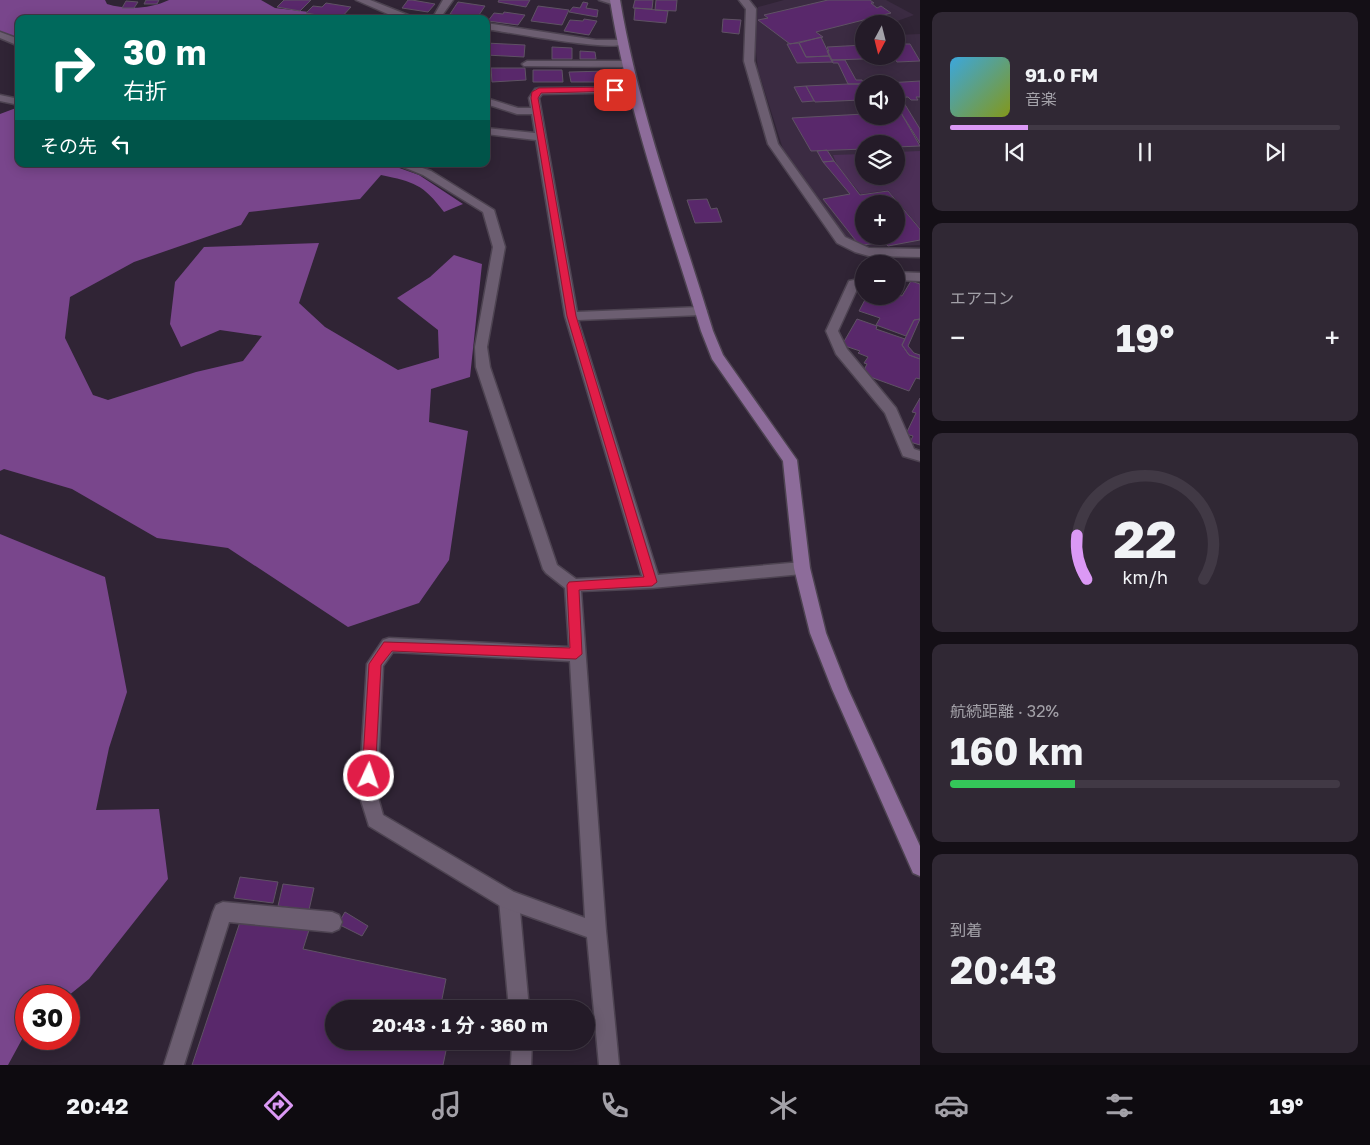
<!DOCTYPE html>
<html lang="ja">
<meta charset="utf-8">
<style>
body{margin:0;font-family:"Golos Text","Noto Sans JP",sans-serif;background:#302834;color:#f1f3f6;height:100vh;display:flex;flex-direction:column;font-size:19px;white-space:nowrap}
*{box-sizing:border-box;margin:0}
p{font-size:16px;color:#a3a1a8}
.icon{flex:none;width:28px;height:28px;fill:none;stroke:currentColor;stroke-width:2;stroke-linecap:round;stroke-linejoin:round}
.map{position:relative;flex:1;overflow:hidden}
.sheet{display:flex;flex-direction:column;gap:12px;padding:12px;background:#140f16;width:450px}
.sheet>*{flex:none}
.top-card{position:absolute;left:15px;top:15px;width:475px;height:152px;border-radius:10px;box-shadow:0 2px 12px #0003,0 0 0 1px #413945;background:#00695c;color:#fff;overflow:hidden}
.needle{width:32px;rotate:187deg}
.buttons{position:absolute;left:855px;top:15px;display:grid;gap:10px}
.buttons a{display:grid;place-items:center;width:50px;height:50px;border-radius:50%;background:#241b28;box-shadow:0 2px 12px #0003,0 0 0 1px #413945;font-size:25px}
.speed{position:absolute;left:15px;top:985px;display:flex;gap:10px;font-size:25px;font-weight:700;text-align:center}
.speed>*{display:grid;place-content:center;width:65px;height:65px;border-radius:50%;background:#241b28;box-shadow:0 2px 12px #0003,0 0 0 1px #413945;line-height:1}
.speed .limit{border:8px solid #d22;background:#fff;color:#111}
.pin{position:absolute;display:grid;place-items:center;width:42px;height:42px;color:#fff;margin:-21px;border-radius:10px;box-shadow:0 2px 8px #0006}
.me{position:absolute;width:55px;margin:-28px;rotate:3deg;stroke-linejoin:round;filter:drop-shadow(0 0 4px #0008)}
.turn{display:flex;align-items:center;gap:18px;height:105px;padding:0 25px;font-size:22px}
.turn .icon{width:65px;height:65px;stroke-width:2.5}
.turn b{display:block;font-size:35px;line-height:42px}
.then{display:flex;align-items:center;height:48px;padding:0 25px;background:#0003;gap:10px;font-size:19px}
.big{font-size:38px;font-weight:700;line-height:1.1}
.sheet .tile{flex:1;display:flex;flex-direction:column;justify-content:center;gap:8px;min-width:0;padding:0 18px;border-radius:10px;background:#302834}
.sheet .dial{align-items:center;gap:0}
.dial svg{height:130px;overflow:visible;fill:none;stroke:#413945;stroke-width:7;stroke-linecap:round;text-anchor:middle}
.dial text{fill:#f1f3f6;stroke:none}
.song{display:flex;align-items:center;gap:15px}
.cover{width:60px;height:60px;border-radius:8px;background:linear-gradient(135deg,hsl(200 70% 55%),hsl(70 70% 35%))}
.played{height:5px;border-radius:2px;background:linear-gradient(90deg,#db99f5 20%,#413945 20%)}
.keys{display:flex;justify-content:space-around;direction:ltr}
.heat{display:flex;justify-content:space-between;align-items:center;font-size:28px;direction:ltr}
.charge{height:8px;border-radius:4px;background:linear-gradient(90deg,#34c759 32%,#413945 0)}
.trip{position:absolute;left:325px;top:1000px;width:270px;height:50px;border-radius:25px;background:#241b28;box-shadow:0 2px 12px #0003,0 0 0 1px #413945;font-weight:700;line-height:50px;text-align:center}
.tabs{display:flex;height:80px;justify-content:space-around;align-items:center;background:#0e0b10;color:#a3a1a8}
.tabs .icon{width:35px;height:35px}
.tabs .active{color:#db99f5}
.tabs b{font-size:22px;color:#f1f3f6}
main{display:flex;flex:1;min-height:0}
.map>svg:first-child{display:block}
</style>
<main>
<div class="map">
<svg width="920" height="1065" viewBox="0 0 920 1065">
<rect width="100%" height="100%" fill="#302435"/>
<!-- built -->
<path fill="#3b2b42" fill-rule="evenodd" d="M 784,0 L 886,0 L 914,15 L 889,24 L 864,24 L 864,56 L 896,56 L 896,35 L 920,34 L 920,245 L 858,247 L 847,240 L 783,149 L 758,70 L 755,43 L 758,7 ZM 864,84 L 896,84 L 896,116 L 864,116 ZM 864,144 L 896,144 L 896,176 L 864,176 ZM 864,204 L 896,204 L 896,236 L 864,236 Z"/>
<!-- green -->
<path fill="#4c2f57" d="M 920,151 L 920,228 L 888,190 L 861,194 L 838,167 L 833,155 L 864,154 L 864,176 L 896,176 L 896,152 Z"/>
<!-- forest -->
<path fill="#79468c" d="M 0,0 L 105,0 L 107,4 C 127,10 150,9 169,0 L 261,0 L 275,8 L 335,15 L 339,19 L 19,19 L 19,41 L 0,38 Z
M 16,108 L 19,108 L 19,164 L 388,164 L 419,175 L 463,204 L 444,212 C 423,184 414,182 381,175 L 360,199 L 249,212 L 241,225 L 134,262 L 70,297 L 65,338 L 93,395 L 108,400 L 196,372 L 243,361 L 262,336 L 220,330 L 181,347 L 170,324 L 175,282 L 204,247 L 319,243 L 299,303 L 325,327 L 398,370 L 439,358 L 438,330 L 397,298 L 430,277 L 454,255 L 482,264 L 470,377 L 431,389 L 429,422 L 468,431 L 449,560 L 419,603 L 348,627 L 228,548 L 157,538 L 72,489 L 4,469 L 0,471 L 0,114 Z
M 0,534 L 105,577 L 127,692 L 109,748 L 96,810 L 159,809 L 168,879 L 89,979 L 68,996 L 26,996 L 26,1032 L 8,1065 L 0,1065 Z"/>
<!-- building -->
<path fill="#59286b" stroke="#5f5264" fill-rule="evenodd" d="M 146,0 L 159,0 L 157,4 L 144,4 Z
M 284,0 L 311,0 L 300,11 L 277,7 Z
M 408,0 L 412,0 L 435,4 L 428,12 L 402,8 Z
M 499,0 L 530,0 L 526,7 L 498,2 Z
M 635,0 L 653,0 L 652,9 L 633,8 Z
M 656,0 L 677,0 L 676,11 L 655,10 Z
M 828,0 L 870,0 L 874,3 L 871,3 L 877,8 L 881,6 L 891,13 L 816,32 L 823,37 L 790,44 L 758,20 L 768,18 L 764,15 Z
M 126,1 L 138,2 L 134,8 L 122,8 Z
M 458,2 L 485,6 L 477,18 L 450,14 Z
M 583,2 L 588,3 L 586,8 L 598,10 L 597,17 L 569,12 L 573,7 L 580,8 Z
M 326,3 L 351,7 L 340,19 L 306,13 L 313,6 L 322,7 Z
M 538,6 L 569,10 L 562,25 L 531,21 Z
M 635,8 L 668,11 L 666,23 L 634,20 Z
M 504,12 L 525,15 L 518,25 L 488,21 L 494,13 L 503,14 Z
M 584,19 L 597,21 L 589,35 L 564,31 L 570,20 L 583,21 Z
M 723,19 L 741,20 L 739,34 L 722,32 Z
M 821,37 L 830,56 L 806,57 L 799,43 Z
M 486,43 L 525,45 L 524,57 L 486,55 Z
M 799,43 L 806,57 L 830,56 L 833,62 L 797,63 L 787,44 Z
M 896,44 L 910,44 L 920,61 L 897,62 L 894,58 L 831,60 L 827,51 L 829,51 L 827,47 L 864,45 L 864,56 L 896,56 Z
M 552,47 L 572,48 L 572,59 L 552,59 Z
M 580,51 L 595,52 L 596,59 L 580,59 Z
M 831,60 L 845,60 L 856,80 L 862,80 L 864,84 L 848,84 L 838,63 L 833,63 Z
M 491,68 L 525,68 L 526,80 L 492,82 Z
M 533,70 L 562,70 L 563,82 L 533,82 Z
M 607,71 L 609,82 L 571,82 L 569,72 Z
M 920,81 L 920,97 L 916,97 L 918,100 L 911,100 L 908,97 L 896,98 L 896,84 L 871,84 Z
M 848,84 L 864,84 L 864,103 L 861,100 L 815,102 L 806,86 Z
M 806,86 L 814,101 L 802,102 L 794,87 Z
M 896,98 L 901,98 L 920,129 L 920,143 L 896,105 Z
M 896,113 L 901,113 L 920,146 L 896,147 L 896,144 L 864,144 L 864,149 L 811,151 L 792,118 L 864,114 L 864,116 L 896,116 Z
M 827,150 L 834,161 L 823,162 L 817,151 Z
M 834,161 L 860,195 L 888,191 L 920,229 L 920,240 L 888,246 L 884,242 L 863,245 L 856,241 L 823,199 L 850,194 L 823,162 ZM 864,204 L 896,204 L 896,236 L 864,236 Z
M 707,199 L 711,209 L 717,208 L 722,222 L 695,223 L 687,200 Z
M 911,281 L 920,284 L 920,319 L 914,320 L 906,336 L 876,325 L 880,318 L 859,311 L 867,296 L 896,296 L 896,294 L 902,296 Z
M 857,319 L 877,326 L 876,329 L 905,339 L 902,345 L 909,355 L 920,359 L 920,379 L 916,378 L 909,391 L 862,374 L 867,364 L 864,363 L 868,357 L 858,353 L 860,351 L 842,345 Z
M 920,319 L 908,346 L 914,353 L 920,355 L 920,359 L 909,355 L 902,345 L 914,320 Z
M 920,398 L 920,445 L 910,442 L 913,436 L 906,434 L 916,413 L 912,412 Z
M 240,877 L 278,882 L 273,903 L 234,898 Z
M 283,884 L 314,888 L 309,910 L 278,906 Z
M 345,912 L 368,926 L 362,936 L 338,924 Z
M 242,916 L 309,930 L 303,949 L 446,979 L 440,1009 L 334,1009 L 334,1041 L 448,1041 L 443,1065 L 192,1065 Z"/>
<g fill="none" stroke-linecap="round" stroke-linejoin="round">
<defs>
<path id="lane" d="M 527,61 L 627,61 L 632,64 L 627,67 L 524,66 L 522,64 Z
M 896,272 L 920,273 L 920,281 L 896,280 Z
M 864,278 L 864,286 L 858,287 L 838,331 L 847,349 L 896,408 L 914,449 L 920,451 L 920,461 L 903,456 L 885,413 L 836,354 L 826,331 L 849,281 Z
M 509,891 L 516,893 L 519,900 L 529,1009 L 509,1009 L 499,900 L 502,893 Z
M 223,902 L 332,912 L 339,915 L 342,922 L 339,929 L 332,932 L 229,922 L 184,1065 L 164,1065 L 213,912 L 216,905 Z
M 512,1041 L 532,1041 L 531,1065 L 511,1065 Z"/>
<path id="street" d="M 356,0 L 370,0 L 418,19 L 397,18 Z
M 443,0 L 453,0 L 441,17 L 443,19 L 432,19 Z
M 599,0 L 618,0 L 620,2 L 615,5 Z
M 739,0 L 749,0 L 756,9 L 754,61 L 778,144 L 845,237 L 869,248 L 920,249 L 920,257 L 869,256 L 855,252 L 837,243 L 768,144 L 744,61 L 746,9 Z
M 486,23 L 596,40 L 622,40 L 627,43 C 615,53 508,32 486,29 Z
M 0,32 L 19,39 L 19,46 L 0,38 Z
M 634,87 L 639,90 L 638,92 L 542,94 L 539,98 L 577,312 L 701,307 L 707,311 L 701,315 L 578,320 L 658,575 L 802,562 L 807,564 L 810,568 L 807,572 L 802,574 L 652,588 L 581,591 L 606,931 L 619,1065 L 599,1065 L 587,937 L 502,907 L 369,826 L 359,794 L 367,664 L 383,640 L 389,638 L 569,647 L 565,588 L 546,573 L 543,569 L 476,367 L 475,347 L 493,247 L 483,212 L 423,175 L 396,164 L 411,164 L 431,171 L 494,210 L 505,247 L 487,347 L 490,367 L 557,565 L 576,579 L 642,576 L 565,316 L 536,140 L 486,134 L 486,128 L 535,133 L 532,114 L 517,114 L 486,104 L 486,98 L 518,108 L 531,108 L 529,98 L 535,89 L 539,88 ZM 393,652 L 570,661 L 585,918 L 514,892 L 383,815 L 377,794 L 383,666 Z
M 0,95 L 19,99 L 19,105 L 0,101 Z"/>
<path id="secondary" d="M 610,0 L 620,0 C 639,113 680,222 713,331 L 723,355 L 797,460 L 810,568 L 826,633 L 848,689 L 920,846 L 920,876 L 913,873 L 832,689 L 810,633 L 794,568 L 783,461 L 712,359 L 701,331 C 668,222 628,113 610,0 Z"/>
</defs>
<!-- lane casing -->
<use href="#lane" stroke="#4d4351" stroke-width="3"/>
<!-- street casing -->
<use href="#street" stroke="#4d4351" stroke-width="3"/>
<!-- secondary casing -->
<use href="#secondary" stroke="#4d4351" stroke-width="3"/>
<!-- lane -->
<use href="#lane" fill="#6c5e71" fill-rule="evenodd"/>
<!-- street -->
<use href="#street" fill="#6c5e71" fill-rule="evenodd"/>
<!-- secondary -->
<use href="#secondary" fill="#8d6c9a" fill-rule="evenodd"/>
</g>
<!-- route -->
<path fill="#e11d48" stroke="#92132f" d="M 615,87 L 618,88 L 618,91 L 541,93 L 538,98 L 576,316 L 657,582 L 652,586 L 579,590 L 582,654 L 576,659 L 392,651 L 381,665 L 375,776 L 373,780 L 369,782 L 364,780 L 362,776 L 369,664 L 384,642 L 570,648 L 567,585 L 569,582 L 644,577 L 567,316 L 531,98 L 532,92 L 539,88 Z"/>
</svg>
<div class="buttons">
<a><svg class="needle" viewBox="-14 -14 28 28"><path d="M0-13l5 13h-10z" fill="#e53935"/><path d="M0 13l5-13h-10z" fill="#a3a1a8"/></svg></a>
<a><svg class="icon" aria-label="sound" viewBox="0 0 24 24"><path d="M4 9h4l5-4v14l-5-4H4zM17 9q2 3 0 6"/></svg></a>
<a><svg class="icon" aria-label="layers" viewBox="0 0 24 24"><path d="M12 4l9 5-9 5-9-5zM3 14l9 5 9-5"/></svg></a>
<a>+</a>
<a>−</a>
</div>
<div class="speed"><div class="limit">30</div></div>
<div class="pin" style="left:615px;top:90px;background:#d93025"><svg class="icon" aria-label="arrive" viewBox="0 0 24 24"><path d="M6 21V4h12l-3 4 3 4H6"/></svg></div>
<svg class="me" style="left:369px;top:776px" viewBox="-20 -20 40 40"><circle r="17" fill="#e11d48" stroke="#fff" stroke-width="3"/><path d="M0-11L8 9 0 5-8 9z" fill="#fff"/></svg>
<div class="trip">20:43 · 1 分 · 360 m</div>
<div class="top-card">
<div class="turn"><svg class="icon" aria-label="right" viewBox="0 0 24 24"><path d="M7 20v-9h11M14 6l5 5-5 5"/></svg><div><b>30 m</b>右折</div></div>
<div class="then">その先<svg class="icon" aria-label="left" viewBox="0 0 24 24"><path d="M17 20v-9H6M10 6l-5 5 5 5"/></svg></div>
</div>
</div>
<section class="sheet">
<div class="tile">
<div class="song"><i class="cover"></i><div><b>91.0 FM</b><p>音楽</p></div></div>
<div class="played"></div>
<div class="keys"><svg class="icon" aria-label="previous" viewBox="0 0 24 24"><path d="M18 5L8 12l10 7zM5 5v14"/></svg><svg class="icon" aria-label="pause" viewBox="0 0 24 24"><path d="M8 5v14M16 5v14"/></svg><svg class="icon" aria-label="next" viewBox="0 0 24 24"><path d="M6 5l10 7-10 7zM19 5v14"/></svg></div>
</div>
<div class="tile"><p>エアコン</p>
<div class="heat"><a>−</a><b class="big">19°</b><a>+</a></div>
</div>
<div class="tile dial"><svg viewBox="0 0 100 80">
<path d="M14 69A42 42 0 1 1 86 69"/>
<path d="M14 69A42 42 0 0 1 8 42" stroke="#db99f5"/>
<text x="50" y="56" font-size="32" font-weight="700">22</text>
<text x="50" y="72" font-size="11">km/h</text>
</svg></div>
<div class="tile"><p>航続距離 · 32%</p><b class="big">160 km</b><div class="charge"></div></div>
<div class="tile"><p>到着</p><b class="big">20:43</b></div>
</section>
</main>
<nav class="tabs">
<b>20:42</b>
<svg class="icon active" aria-label="directions" viewBox="0 0 24 24"><path d="M12 3l9 9-9 9-9-9zM9 14v-3h6M13 9l2 2-2 2"/></svg>
<svg class="icon" aria-label="music" viewBox="0 0 24 24"><path d="M9 18V5l10-2v13"/><circle cx="6" cy="18" r="3"/><circle cx="16" cy="16" r="3"/></svg>
<svg class="icon" aria-label="phone" viewBox="0 0 24 24"><path d="M5 4h4l2 5-3 2q2 4 5 5l2-3 5 2v4C11 20 4 13 5 4z"/></svg>
<svg class="icon" aria-label="climate" viewBox="0 0 24 24"><path d="M12 3v18M4 7l16 10M4 17L20 7"/></svg>
<svg class="icon" aria-label="car" viewBox="0 0 24 24"><path d="M5 17H2v-5l4-1 3-4h7l3 4 3 1v5h-3M9 17h6M6 11h13"/><circle cx="7" cy="17" r="2"/><circle cx="17" cy="17" r="2"/></svg>
<svg class="icon" aria-label="filters" viewBox="0 0 24 24"><path d="M4 7h16M4 17h16"/><circle cx="9" cy="7" r="2"/><circle cx="15" cy="17" r="2"/></svg>
<b>19°</b>
</nav>
